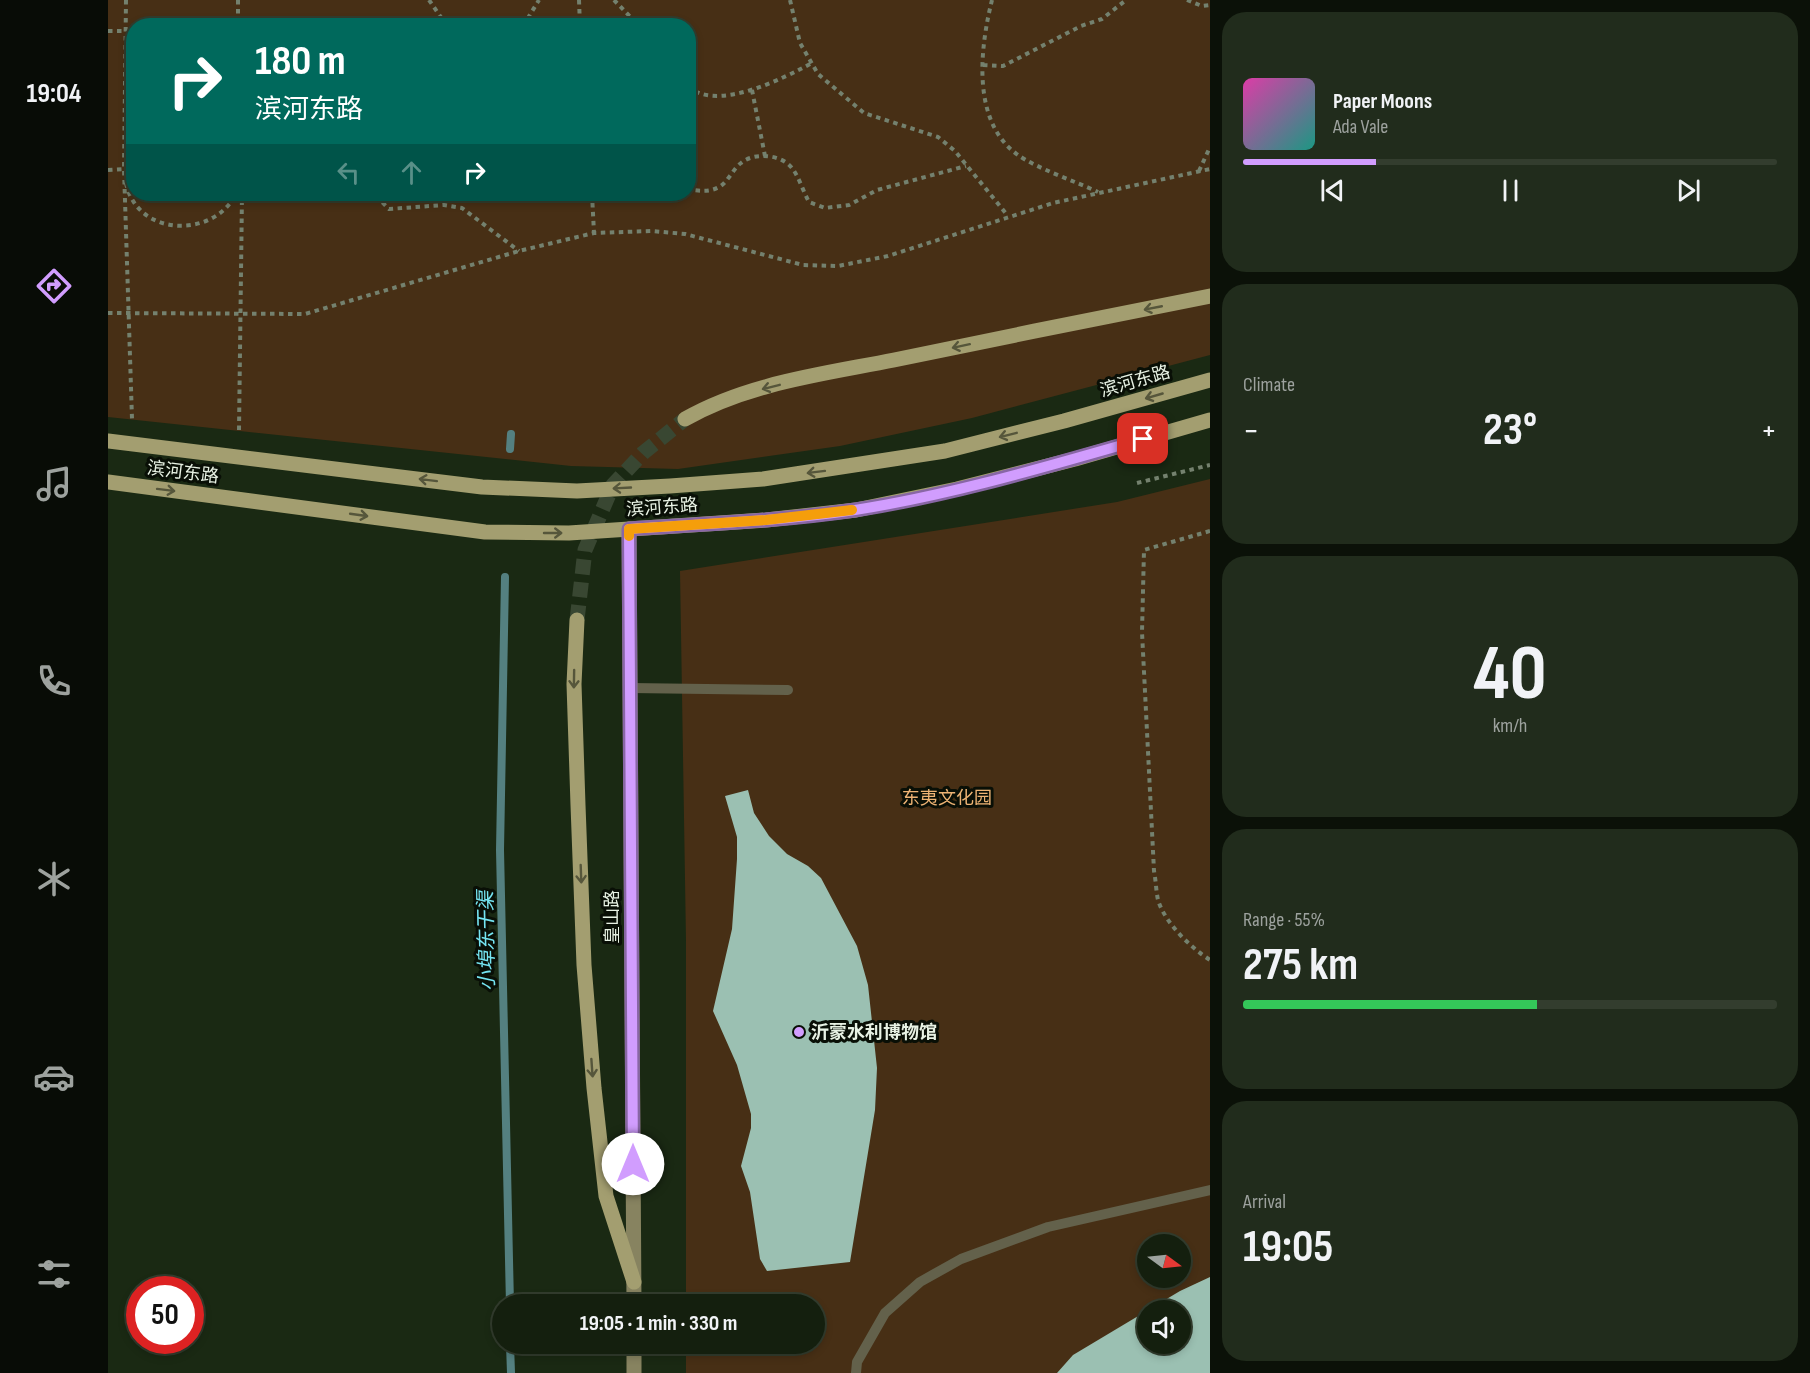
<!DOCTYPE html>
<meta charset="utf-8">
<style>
body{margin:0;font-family:"Sofia Sans Condensed","Noto Sans SC",sans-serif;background:#212c1c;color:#f1f3f6;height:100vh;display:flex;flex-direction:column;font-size:22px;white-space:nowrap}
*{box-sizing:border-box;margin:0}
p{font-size:20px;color:#9da29e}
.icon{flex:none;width:33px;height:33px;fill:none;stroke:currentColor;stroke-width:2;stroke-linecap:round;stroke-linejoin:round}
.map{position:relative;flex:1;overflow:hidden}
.drawer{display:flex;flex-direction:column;gap:12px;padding:12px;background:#0b1108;width:600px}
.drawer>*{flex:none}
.top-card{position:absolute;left:18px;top:18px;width:570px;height:183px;border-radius:24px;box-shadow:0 3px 9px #0003,0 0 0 2px #333d2e;background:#00695c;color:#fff;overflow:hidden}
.needle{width:39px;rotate:105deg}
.fabs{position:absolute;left:1029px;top:1234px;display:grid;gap:12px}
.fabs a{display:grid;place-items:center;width:54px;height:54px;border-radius:50%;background:#141f0e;box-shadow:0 3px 9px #0003,0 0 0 2px #333d2e;font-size:30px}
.speed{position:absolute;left:18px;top:1276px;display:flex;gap:12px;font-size:30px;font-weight:700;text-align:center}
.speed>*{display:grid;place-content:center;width:78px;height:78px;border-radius:50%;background:#141f0e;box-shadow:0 3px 9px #0003,0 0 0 2px #333d2e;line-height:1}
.speed .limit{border:9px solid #d22;background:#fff;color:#111}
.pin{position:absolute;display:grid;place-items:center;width:51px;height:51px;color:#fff;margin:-26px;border-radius:12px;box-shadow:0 3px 9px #0006}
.me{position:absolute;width:66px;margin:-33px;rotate:0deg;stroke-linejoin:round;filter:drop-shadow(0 0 4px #0008)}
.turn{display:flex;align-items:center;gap:21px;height:126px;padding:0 30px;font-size:27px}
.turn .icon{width:78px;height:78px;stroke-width:2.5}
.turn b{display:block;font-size:42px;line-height:51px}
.lanes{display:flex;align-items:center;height:57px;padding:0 30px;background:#0003;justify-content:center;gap:30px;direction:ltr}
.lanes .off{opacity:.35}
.big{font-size:45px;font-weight:700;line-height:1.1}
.drawer .card{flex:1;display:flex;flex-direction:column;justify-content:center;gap:9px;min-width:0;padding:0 21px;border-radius:24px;background:#212c1c}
.drawer .dial{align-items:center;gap:0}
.dial b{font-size:78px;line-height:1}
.song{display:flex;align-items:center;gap:18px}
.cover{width:72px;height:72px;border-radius:9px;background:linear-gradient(135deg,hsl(320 70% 55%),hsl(170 70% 35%))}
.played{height:6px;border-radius:3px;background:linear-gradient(90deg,#d19dfe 25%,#333d2e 25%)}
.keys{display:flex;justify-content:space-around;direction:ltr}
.heat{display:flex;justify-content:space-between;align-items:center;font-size:33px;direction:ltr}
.charge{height:9px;border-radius:4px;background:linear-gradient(90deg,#34c759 55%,#333d2e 0)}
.trip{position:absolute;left:384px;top:1294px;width:333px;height:60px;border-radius:30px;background:#141f0e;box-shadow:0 3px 9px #0003,0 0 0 2px #333d2e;font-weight:700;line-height:60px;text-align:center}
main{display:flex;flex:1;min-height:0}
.tabs{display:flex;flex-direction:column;width:108px;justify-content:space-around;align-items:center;background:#080c06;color:#9da29e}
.tabs .icon{width:42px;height:42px}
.tabs .active{color:#d19dfe}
.tabs b{font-size:27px;color:#f1f3f6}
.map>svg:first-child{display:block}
</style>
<main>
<nav class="tabs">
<b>19:04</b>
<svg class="icon active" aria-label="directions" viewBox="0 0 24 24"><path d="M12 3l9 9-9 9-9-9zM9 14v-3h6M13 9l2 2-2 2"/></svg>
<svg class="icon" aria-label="music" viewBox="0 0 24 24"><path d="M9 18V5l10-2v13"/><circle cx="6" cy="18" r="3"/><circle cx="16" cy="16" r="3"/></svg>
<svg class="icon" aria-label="phone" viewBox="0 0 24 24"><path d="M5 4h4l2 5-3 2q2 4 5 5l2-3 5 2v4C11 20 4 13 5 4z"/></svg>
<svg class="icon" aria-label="climate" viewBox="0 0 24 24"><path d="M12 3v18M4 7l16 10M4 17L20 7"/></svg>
<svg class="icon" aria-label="car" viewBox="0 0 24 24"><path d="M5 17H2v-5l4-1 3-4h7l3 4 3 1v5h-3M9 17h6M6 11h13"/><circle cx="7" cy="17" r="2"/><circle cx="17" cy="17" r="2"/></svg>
<svg class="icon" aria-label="filters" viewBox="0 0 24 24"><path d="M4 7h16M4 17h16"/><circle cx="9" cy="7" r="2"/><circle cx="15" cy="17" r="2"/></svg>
</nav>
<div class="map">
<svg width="1102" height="1373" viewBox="0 0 1102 1373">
<rect width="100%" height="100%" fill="#1a2913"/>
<!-- green -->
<path fill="#472f15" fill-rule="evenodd" d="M 0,0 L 1102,0 L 1102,355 L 864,418 L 732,446 L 570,469 L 463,466 L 0,417 ZM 26,26 L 580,26 L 580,194 L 26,194 Z
M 1102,479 L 1102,1373 L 578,1373 L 578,1344 L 706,1344 L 706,1305 L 578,1305 L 578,941 L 572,571 L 1009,502 ZM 1040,1245 L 1072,1245 L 1072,1278 L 1040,1278 ZM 1040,1311 L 1072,1311 L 1072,1344 L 1040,1344 Z"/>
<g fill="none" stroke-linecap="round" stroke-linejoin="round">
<!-- stream -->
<path stroke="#548080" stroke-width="8" d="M 402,449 L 403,434
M 397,577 L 392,850 L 402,1305
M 402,1344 L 403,1373"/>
</g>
<!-- building -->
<path fill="#9bc0b2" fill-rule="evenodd" d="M 640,790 L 646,813 L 661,836 L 679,854 L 700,866 L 713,878 L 749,946 L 760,985 L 769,1068 L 767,1110 L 742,1262 L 659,1271 L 652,1259 L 642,1192 L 633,1166 L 643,1128 L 643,1114 L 629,1065 L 605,1011 L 624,929 L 629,859 L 629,837 L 617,796 Z
M 1102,1277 L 1102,1373 L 949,1373 L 965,1355 L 1072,1291 ZM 1040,1311 L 1072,1311 L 1072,1344 L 1040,1344 Z"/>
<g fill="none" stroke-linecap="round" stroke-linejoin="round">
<!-- primary-tunnel -->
<path stroke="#394732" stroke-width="15" stroke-dasharray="15 8" stroke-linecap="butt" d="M 469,620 L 477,550 L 505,485 L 535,453 L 577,419"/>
<!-- path -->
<path stroke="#74816e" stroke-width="4" stroke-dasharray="4.5 4.5" stroke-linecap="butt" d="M 18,0 L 16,169 L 24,419
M 130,0 L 130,26
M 321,0 L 339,26
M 471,0 L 472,26
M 506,0 L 531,26
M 682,0 L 692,43 L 710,74 L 756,113 L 830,137 L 847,151 L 900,216
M 884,0 C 872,48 863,122 910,155 C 928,168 969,182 990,192
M 1079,0 L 1094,6 L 1102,5
M 415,26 L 431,0
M 0,31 L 18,31
M 875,65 L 895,66 L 973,26 L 994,19 L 1018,0
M 580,86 C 608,113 676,78 704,63
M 644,90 L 657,156
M 580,97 L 584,89
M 18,155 L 26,136
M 0,170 L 16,169
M 1091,171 L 1102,147
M 18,183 C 29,237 105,239 128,194
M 580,186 L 584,190 C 594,191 602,192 611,187 C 620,182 625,169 633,163 C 646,152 673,154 684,168 C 691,177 695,191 701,202 L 717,208 L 741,205 L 769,190 L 858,166
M 274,194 L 273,201 L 281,209 L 336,205 L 354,208 L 411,251
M 484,194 L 486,233
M 0,313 L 197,314 L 411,251 L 486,233 L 544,231 L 577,234 L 695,265 L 730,266 L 780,256 L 945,203 L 1102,169
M 131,430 L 134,194
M 1029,483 L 1102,465
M 1102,531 L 1036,550 L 1034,632 L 1046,871 C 1048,881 1048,891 1050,900 C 1057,923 1082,947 1102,960"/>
<!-- service -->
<path stroke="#63614b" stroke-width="10" d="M 522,688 L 680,690
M 748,1373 L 749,1362 L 777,1313 L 812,1282 L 853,1259 L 940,1227 L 1102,1190"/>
<!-- secondary -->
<path stroke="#878360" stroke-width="15" d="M 521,529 L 526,1305
M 526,1344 L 526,1373"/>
<!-- primary -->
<path stroke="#a39e70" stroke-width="15" d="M 577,419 C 640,383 716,374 786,360 C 891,338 997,317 1102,296
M 0,441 L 374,487 L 469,491 L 562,486 L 655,479 L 837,451 L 956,421 L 1102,380
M 0,482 L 377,532 L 461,533 L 658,520 L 748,510 L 849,489 L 967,459 L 1102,420
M 469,620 L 466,684 L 470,805 L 476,965 L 486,1088 L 498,1196 L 526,1282"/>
</g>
<!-- one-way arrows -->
<defs><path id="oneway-shaft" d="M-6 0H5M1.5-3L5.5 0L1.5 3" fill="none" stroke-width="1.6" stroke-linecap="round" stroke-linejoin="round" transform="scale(1.5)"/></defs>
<g stroke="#56563b">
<use href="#oneway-shaft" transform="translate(1045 308) rotate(169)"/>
<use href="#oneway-shaft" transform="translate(853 346) rotate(168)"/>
<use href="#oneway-shaft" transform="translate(663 387) rotate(166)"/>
<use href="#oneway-shaft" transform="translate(1046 396) rotate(164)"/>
<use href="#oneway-shaft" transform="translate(900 435) rotate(166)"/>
<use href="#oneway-shaft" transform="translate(708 472) rotate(173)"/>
<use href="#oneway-shaft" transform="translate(320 480) rotate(-173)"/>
<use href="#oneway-shaft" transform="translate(514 488) rotate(177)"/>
<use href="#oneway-shaft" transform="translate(58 490) rotate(7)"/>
<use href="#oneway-shaft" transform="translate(251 515) rotate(8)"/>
<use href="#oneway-shaft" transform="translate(445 533)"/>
<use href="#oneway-shaft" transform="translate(466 679) rotate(91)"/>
<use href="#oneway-shaft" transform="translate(473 874) rotate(88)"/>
<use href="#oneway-shaft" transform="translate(484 1068) rotate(86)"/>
</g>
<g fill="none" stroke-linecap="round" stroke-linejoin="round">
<defs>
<path id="route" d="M 525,1164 L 521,529 C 596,524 673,521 747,510 C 844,495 940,466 1035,439"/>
</defs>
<!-- route casing -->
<use href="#route" stroke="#8866a5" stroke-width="15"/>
<!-- route -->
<use href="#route" stroke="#d19dfe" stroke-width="10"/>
<!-- slow -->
<path stroke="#f59e0b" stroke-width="10" d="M 521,536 L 521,529 L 658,520 L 744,510"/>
</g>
<!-- markers -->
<circle fill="#d19dfe" stroke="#090f06" stroke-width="2" cx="691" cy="1032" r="6"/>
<g text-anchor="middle" stroke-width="6" stroke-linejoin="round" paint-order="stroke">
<!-- street labels -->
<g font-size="18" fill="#e8f2e4" stroke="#090f06">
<text transform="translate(1027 381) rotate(-16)" y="6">滨河东路</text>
<text transform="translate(75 472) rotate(7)" y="6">滨河东路</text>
<text transform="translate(554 507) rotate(-4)" y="6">滨河东路</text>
<text transform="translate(504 917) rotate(-90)" y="6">皇山路</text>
</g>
<!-- park labels -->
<g font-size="18" fill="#edb374" stroke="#090f06">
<text x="839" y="804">东夷文化园</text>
</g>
<!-- poi labels -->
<g font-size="18" font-weight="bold" fill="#e8f2e4" stroke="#090f06" text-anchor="start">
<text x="703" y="1038">沂蒙水利博物馆</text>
</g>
<!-- water labels -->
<g font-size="20" font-style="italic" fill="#75e5f2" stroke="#090f06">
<text transform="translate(378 941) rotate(-91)" y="7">小埠东干渠</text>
</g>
</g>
</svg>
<div class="fabs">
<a><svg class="needle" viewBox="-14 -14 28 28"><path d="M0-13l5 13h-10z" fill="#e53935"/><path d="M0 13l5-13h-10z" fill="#9da29e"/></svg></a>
<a><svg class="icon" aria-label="sound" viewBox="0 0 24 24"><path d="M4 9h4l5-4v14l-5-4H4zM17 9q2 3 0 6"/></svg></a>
</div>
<div class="speed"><div class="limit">50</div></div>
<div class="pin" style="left:1035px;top:439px;background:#d93025"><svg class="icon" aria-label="arrive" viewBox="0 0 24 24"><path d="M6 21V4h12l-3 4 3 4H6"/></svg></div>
<svg class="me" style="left:525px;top:1164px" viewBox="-20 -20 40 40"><circle r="19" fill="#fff"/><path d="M0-13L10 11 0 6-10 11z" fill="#d19dfe"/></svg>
<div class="trip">19:05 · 1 min · 330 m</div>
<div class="top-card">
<div class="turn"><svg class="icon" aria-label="right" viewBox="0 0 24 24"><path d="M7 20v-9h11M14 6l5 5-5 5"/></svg><div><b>180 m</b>滨河东路</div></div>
<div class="lanes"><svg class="icon off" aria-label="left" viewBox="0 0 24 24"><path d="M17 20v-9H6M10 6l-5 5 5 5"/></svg><svg class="icon off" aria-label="ahead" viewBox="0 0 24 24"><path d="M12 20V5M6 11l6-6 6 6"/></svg><svg class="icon" aria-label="right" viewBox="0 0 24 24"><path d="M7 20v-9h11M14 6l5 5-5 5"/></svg></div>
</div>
</div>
<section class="drawer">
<div class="card">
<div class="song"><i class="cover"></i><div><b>Paper Moons</b><p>Ada Vale</p></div></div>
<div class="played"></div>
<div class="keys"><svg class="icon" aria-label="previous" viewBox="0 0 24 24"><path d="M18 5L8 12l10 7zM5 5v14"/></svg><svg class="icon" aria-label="pause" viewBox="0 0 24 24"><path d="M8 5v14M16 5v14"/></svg><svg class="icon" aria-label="next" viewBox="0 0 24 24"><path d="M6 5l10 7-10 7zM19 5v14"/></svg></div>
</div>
<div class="card"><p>Climate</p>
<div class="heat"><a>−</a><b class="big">23°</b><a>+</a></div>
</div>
<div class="card dial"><b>40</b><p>km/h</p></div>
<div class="card"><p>Range · 55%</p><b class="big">275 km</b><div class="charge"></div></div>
<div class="card"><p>Arrival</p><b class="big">19:05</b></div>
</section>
</main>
